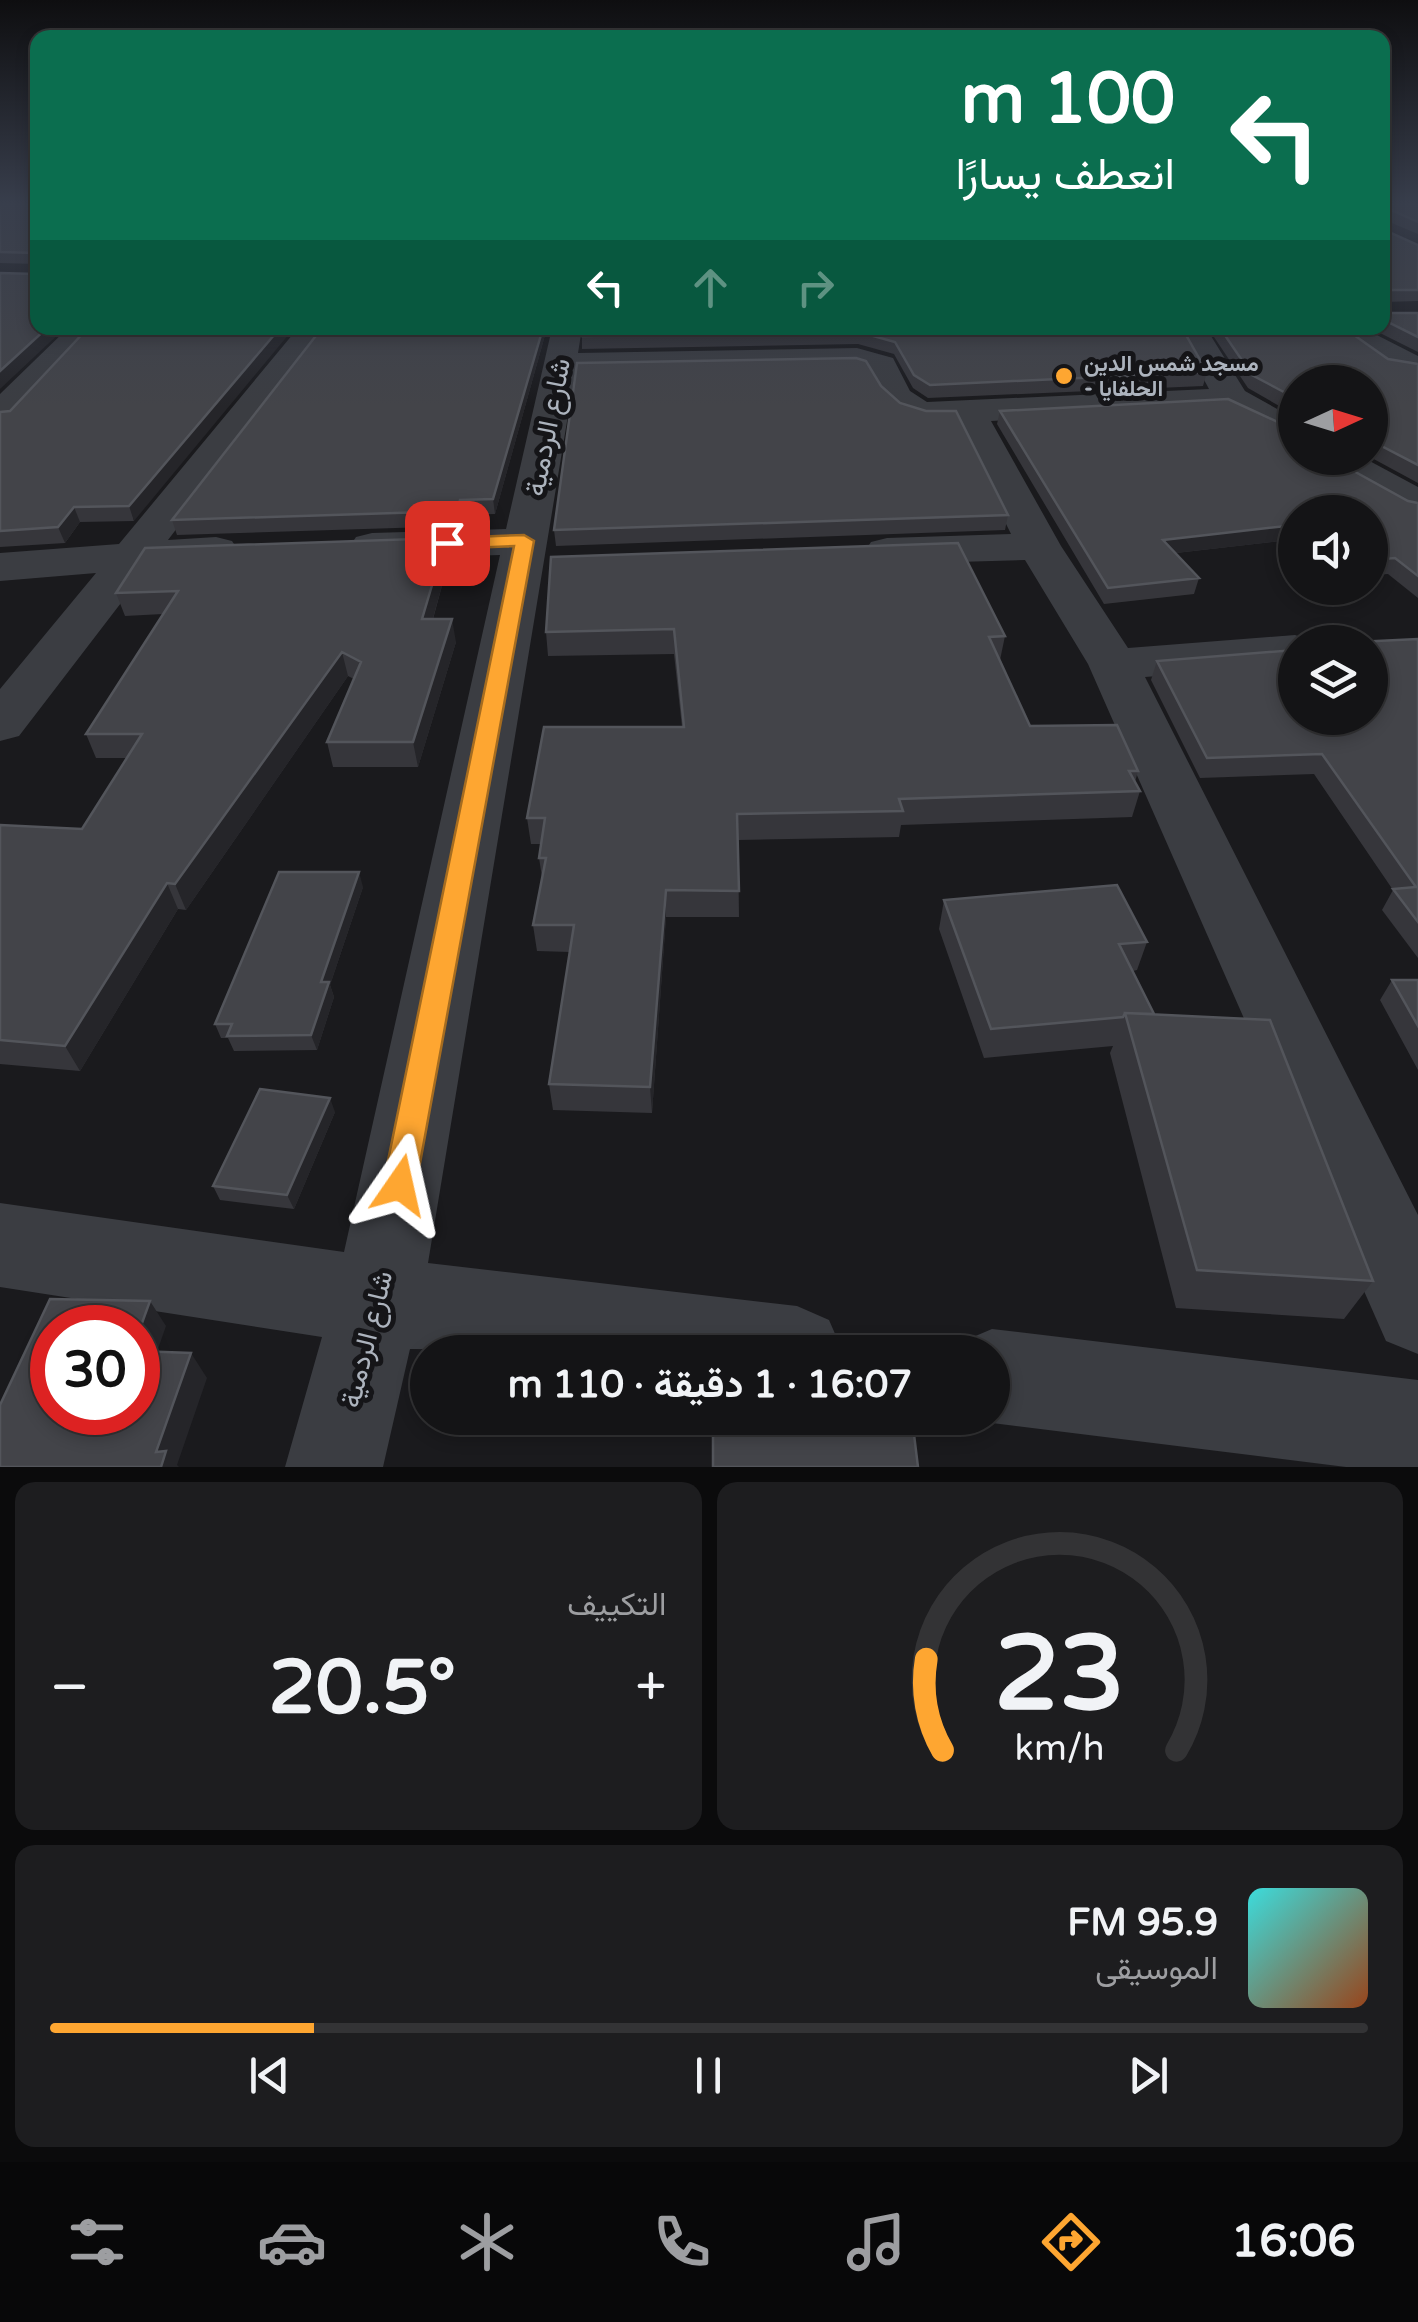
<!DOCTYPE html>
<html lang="ar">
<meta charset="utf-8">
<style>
body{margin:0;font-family:"Varela Round",Vazirmatn,sans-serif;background:#1d1d1f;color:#f1f3f6;direction:rtl;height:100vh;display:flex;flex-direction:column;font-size:38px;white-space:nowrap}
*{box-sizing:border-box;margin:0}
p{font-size:32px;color:#9d9ea1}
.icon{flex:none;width:55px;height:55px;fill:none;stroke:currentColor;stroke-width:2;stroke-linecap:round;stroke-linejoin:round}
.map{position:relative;height:1467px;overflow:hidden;direction:ltr}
.side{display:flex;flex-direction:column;gap:15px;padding:15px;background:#0b0b0c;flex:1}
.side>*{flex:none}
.banner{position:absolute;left:30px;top:30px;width:1360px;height:305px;border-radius:20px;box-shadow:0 5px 15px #0003,0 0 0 2px #333335;direction:rtl;background:#0b6e4f;color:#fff;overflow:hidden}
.needle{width:65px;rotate:86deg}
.buttons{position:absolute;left:1278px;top:365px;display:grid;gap:20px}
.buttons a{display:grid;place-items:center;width:110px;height:110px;border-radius:50%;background:#141416;box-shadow:0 5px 15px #0003,0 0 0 2px #333335;font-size:50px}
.speed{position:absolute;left:30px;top:1305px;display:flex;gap:20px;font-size:50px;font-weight:700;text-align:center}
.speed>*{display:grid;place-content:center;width:130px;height:130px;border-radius:50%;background:#141416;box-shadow:0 5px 15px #0003,0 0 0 2px #333335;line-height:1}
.speed .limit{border:15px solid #d22;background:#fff;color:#111}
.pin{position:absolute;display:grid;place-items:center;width:85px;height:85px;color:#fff;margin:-42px;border-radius:20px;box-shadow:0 5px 15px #0006}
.me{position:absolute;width:110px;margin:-55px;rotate:11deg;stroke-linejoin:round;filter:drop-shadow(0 0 8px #0008)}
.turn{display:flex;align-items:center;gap:35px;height:210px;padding:0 50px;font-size:45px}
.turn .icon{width:130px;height:130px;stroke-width:2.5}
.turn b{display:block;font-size:70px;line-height:85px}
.lanes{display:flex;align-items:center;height:95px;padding:0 50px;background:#0003;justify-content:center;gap:50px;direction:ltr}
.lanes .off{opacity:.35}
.big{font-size:75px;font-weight:700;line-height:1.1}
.side .widget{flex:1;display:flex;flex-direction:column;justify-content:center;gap:15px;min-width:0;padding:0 35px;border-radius:20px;background:#1d1d1f}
.side .dial{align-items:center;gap:0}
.dial svg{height:260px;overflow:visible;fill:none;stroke:#333335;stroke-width:7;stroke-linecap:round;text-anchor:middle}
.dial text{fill:#f1f3f6;stroke:none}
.song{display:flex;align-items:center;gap:30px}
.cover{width:120px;height:120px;border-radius:15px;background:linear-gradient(135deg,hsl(180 70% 55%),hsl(20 70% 35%))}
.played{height:10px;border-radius:5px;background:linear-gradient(90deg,#fea631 20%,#333335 20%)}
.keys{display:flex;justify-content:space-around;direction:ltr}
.heat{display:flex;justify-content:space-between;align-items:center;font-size:55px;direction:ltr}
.side .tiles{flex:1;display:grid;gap:15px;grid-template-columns:1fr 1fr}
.widget:last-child{grid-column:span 2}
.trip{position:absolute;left:410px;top:1335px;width:600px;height:100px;border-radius:50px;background:#141416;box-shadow:0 5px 15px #0003,0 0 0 2px #333335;font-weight:700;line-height:100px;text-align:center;direction:rtl}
.dock{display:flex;height:160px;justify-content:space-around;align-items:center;background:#080809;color:#9d9ea1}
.dock .icon{width:70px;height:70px}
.dock .active{color:#fea631}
.dock b{font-size:45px;color:#f1f3f6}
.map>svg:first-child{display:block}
</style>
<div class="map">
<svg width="1418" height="1467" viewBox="0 0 1418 1467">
<rect width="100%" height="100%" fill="#1a1a1d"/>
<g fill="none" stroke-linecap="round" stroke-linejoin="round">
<!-- street -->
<path fill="#3b3d42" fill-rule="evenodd" d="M 68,328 L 100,328 L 13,422 L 0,425 L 0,394 Z
M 298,328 L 329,328 L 168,540 L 216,537 L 232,541 L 238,550 L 232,559 L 147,569 L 19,736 L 0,741 L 0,689 L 96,573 L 0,581 L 0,553 L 119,544 Z
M 552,328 L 582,328 L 578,353 L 857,348 L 893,358 L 910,391 L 927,402 L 1209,389 L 1176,328 L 1206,328 L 1245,391 L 1295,419 L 1295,445 L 1225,409 L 991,421 L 1061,546 L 1128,648 L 1295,635 L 1315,642 L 1295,642 L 1295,665 L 1145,677 L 1418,1215 L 1418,1354 L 1386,1341 L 1088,664 L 1025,560 L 887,564 L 871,560 L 865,551 L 871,542 L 887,538 L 1011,534 L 956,422 C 909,425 886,415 867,371 L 855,368 L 575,373 L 428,1263 L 797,1306 L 829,1320 L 843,1352 L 410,1349 L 383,1467 L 285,1467 L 322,1337 L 0,1287 L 0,1203 L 344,1252 L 500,555 L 372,559 L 356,555 L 350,546 L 356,537 L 372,533 L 506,529 Z
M 1327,328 L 1363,328 L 1418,356 L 1418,376 L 1385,369 Z
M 1317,458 L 1364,458 L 1418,487 L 1418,516 L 1403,513 L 1322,466 Z
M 992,1329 L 1418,1380 L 1418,1467 L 1346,1467 L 992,1423 L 980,1418 L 992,1418 L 992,1352 L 955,1352 L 959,1343 Z"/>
</g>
<!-- wall -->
<path fill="#36363b" d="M 0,201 L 38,201 L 36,274 L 37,264 L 0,263 Z
M 1382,201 L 1418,201 L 1418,234 L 1382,219 Z
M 1382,229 L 1418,245 L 1418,301 L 1384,302 L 1384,313 L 1418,313 L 1418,352 L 1370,328 L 1382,328 Z
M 88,328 L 134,521 L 80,522 L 65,543 L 0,547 L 0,412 L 10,411 Z
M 547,328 L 495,514 L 462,515 L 459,526 L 177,535 L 172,520 Z
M 1182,328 L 1207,372 L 1203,386 L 928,398 L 913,388 L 894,354 L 858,344 L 582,349 L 582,336 Z
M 1208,328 L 1344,328 L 1388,359 L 1418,364 L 1418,483 L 1370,457 L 1370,382 L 1295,382 L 1295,415 L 1248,388 Z
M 881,386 L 1008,515 L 1005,530 L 556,546 L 554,530 Z
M 1000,411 L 1295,458 L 1408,501 L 1418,503 L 1418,598 L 1388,574 L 1370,575 L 1370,512 L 1295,512 L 1295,555 L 1280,541 L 1176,553 L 1199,578 L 1194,594 L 1104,604 L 997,424 Z
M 551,557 L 1005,636 L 1000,660 L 1030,726 L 1138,771 L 1135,782 L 1140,791 L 1132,817 L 901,825 L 899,837 L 738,840 L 739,917 L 666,917 L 652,1113 L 553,1110 L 549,1084 L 570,952 L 537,951 L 533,925 L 542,877 L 539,858 L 541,844 L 531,844 L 527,818 L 682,727 L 674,654 L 548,656 L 546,632 Z
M 449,560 L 433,619 L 456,642 L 418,767 L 333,767 L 327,742 L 354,679 L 348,676 L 186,910 L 178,909 L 80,1071 L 0,1064 L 0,825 L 82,829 L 127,758 L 96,758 L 86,734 L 163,614 L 125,616 L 116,593 Z
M 1418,639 L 1418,958 L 1382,910 L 1393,890 L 1314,774 L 1200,778 L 1151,680 L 1157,661 Z
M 363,887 L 330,985 L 334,997 L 317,1050 L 234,1051 L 228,1038 L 221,1038 L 215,1024 Z
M 944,900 L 1147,942 L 1137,970 L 1133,971 L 1154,1014 L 1373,1281 L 1344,1319 L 1176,1308 L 1110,1053 L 1113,1046 L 984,1058 L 939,929 Z
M 1392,980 L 1418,980 L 1418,1070 L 1380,1000 Z
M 335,1112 L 294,1209 L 220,1200 L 213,1186 Z"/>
<!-- shaded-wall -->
<path fill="#252529" d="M 47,328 L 65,328 L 0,389 L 0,371 Z
M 280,328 L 294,328 L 134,521 L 129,506 Z
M 543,328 L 547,328 L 495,514 L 493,499 Z
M 460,500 L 462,515 L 459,526 L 457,511 Z
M 74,507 L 80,522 L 65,543 L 58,527 Z
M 1286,526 L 1280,541 L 1158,555 L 1163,540 Z
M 446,538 L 449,560 L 426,643 L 422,619 Z
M 452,619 L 456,642 L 418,767 L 413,742 Z
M 342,652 L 348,676 L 186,910 L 175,884 Z
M 359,872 L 363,887 L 330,985 L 334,997 L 317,1050 L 311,1035 L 321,982 Z
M 167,883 L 178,909 L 80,1071 L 65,1046 Z
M 666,890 L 666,917 L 652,1113 L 650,1087 Z
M 330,1098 L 335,1112 L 294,1209 L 287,1195 Z
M 150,1301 L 166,1326 L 149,1375 L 138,1359 L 138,1334 Z
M 191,1353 L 207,1378 L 177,1465 L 179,1467 L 161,1467 L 156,1452 Z"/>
<!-- building -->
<path fill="#434449" stroke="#53555b" stroke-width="2.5" d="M 0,201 L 38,201 L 38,328 L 47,328 L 0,371 L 0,273 L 36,274 L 37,253 L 0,252 Z
M 1382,201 L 1418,201 L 1418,222 L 1387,208 L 1382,211 Z
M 1382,229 L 1418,245 L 1418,290 L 1384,290 L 1384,313 L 1418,313 L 1418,337 L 1382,319 Z
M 88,328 L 280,328 L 129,506 L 74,507 L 58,527 L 0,531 L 0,412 L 10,411 Z
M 322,328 L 543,328 L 493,499 L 460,500 L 457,511 L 172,520 Z
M 582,328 L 1182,328 L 1207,372 L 930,385 L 914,375 L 895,342 L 859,332 L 582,336 Z
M 1220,328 L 1344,328 L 1388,359 L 1418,364 L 1418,465 L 1370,440 L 1370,382 L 1295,382 L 1295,398 L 1252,375 Z
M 856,358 L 866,361 L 881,386 L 900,403 L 926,411 L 956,411 L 1008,515 L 554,530 L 577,363 Z
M 1228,399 L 1295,430 L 1295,458 L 1330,458 L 1408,501 L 1418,503 L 1418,576 L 1395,558 L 1370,560 L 1370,512 L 1295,512 L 1295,534 L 1286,526 L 1163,540 L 1199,578 L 1108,588 L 1000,411 Z
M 446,538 L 422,619 L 452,619 L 413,742 L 327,742 L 361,662 L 342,652 L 175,884 L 167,883 L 65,1046 L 0,1040 L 0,825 L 82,829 L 142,734 L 86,734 L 178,591 L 116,593 L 145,548 Z
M 958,543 L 1005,636 L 989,637 L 1030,726 L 1117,725 L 1138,771 L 1129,771 L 1140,791 L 899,799 L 903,811 L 737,814 L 739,891 L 666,890 L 650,1087 L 549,1084 L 574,925 L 533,925 L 546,858 L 539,858 L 545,818 L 527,818 L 544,727 L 684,727 L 674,629 L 546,632 L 551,557 Z
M 1418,639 L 1418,922 L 1393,889 L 1416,887 L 1322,754 L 1207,758 L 1157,661 L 1295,650 L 1295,718 L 1370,718 L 1370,642 L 1356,642 Z
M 279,872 L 359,872 L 321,982 L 329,982 L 311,1035 L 227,1036 L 232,1024 L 215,1024 Z
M 1117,885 L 1147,942 L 1119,944 L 1154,1014 L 1125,1013 L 1123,1017 L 991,1029 L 944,900 Z
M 1392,980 L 1418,980 L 1418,1026 Z
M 1125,1013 L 1270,1020 L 1373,1281 L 1197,1270 Z
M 260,1089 L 330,1098 L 287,1195 L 213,1186 Z
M 50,1299 L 150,1301 L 138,1334 L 138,1328 L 52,1328 L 52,1412 L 138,1412 L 138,1351 L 191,1353 L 156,1452 L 166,1451 L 161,1467 L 0,1467 L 0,1405 Z
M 713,1418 L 912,1418 L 918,1467 L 713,1467 Z"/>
<!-- sky -->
<linearGradient id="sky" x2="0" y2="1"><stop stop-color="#0e0e10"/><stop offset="0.5" stop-color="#383e4c"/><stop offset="1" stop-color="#383e4c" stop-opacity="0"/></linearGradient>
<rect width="1418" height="406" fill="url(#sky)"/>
<!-- route -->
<path fill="#fea631" stroke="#a56c20" stroke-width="2.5" d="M 524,535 L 534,541 L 416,1185 L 411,1196 L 400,1201 L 388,1196 L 383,1185 L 514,546 L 447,549 L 438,543 L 447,538 Z"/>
<!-- markers -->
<circle fill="#fea631" stroke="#151518" stroke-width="4" cx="1064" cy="376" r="10"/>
<g text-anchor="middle" stroke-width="10" stroke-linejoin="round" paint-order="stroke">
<!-- far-poi labels -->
<g font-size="22" font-weight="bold" fill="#acb3bd" stroke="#151518" text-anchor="start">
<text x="1084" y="371">مسجد شمس الدين<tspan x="1084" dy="25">- الحلفايا</tspan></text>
</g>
<!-- street labels -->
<g font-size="28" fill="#acb3bd" stroke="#151518">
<text transform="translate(547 427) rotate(-79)" y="10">شارع الردمية</text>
<text transform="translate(366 1339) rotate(-76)" y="10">شارع الردمية</text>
</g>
</g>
</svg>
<div class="buttons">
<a><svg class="needle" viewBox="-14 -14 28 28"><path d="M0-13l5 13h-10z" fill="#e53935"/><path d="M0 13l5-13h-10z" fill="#9d9ea1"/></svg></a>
<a><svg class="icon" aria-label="sound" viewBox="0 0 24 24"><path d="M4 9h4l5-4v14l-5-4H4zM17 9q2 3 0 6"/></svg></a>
<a><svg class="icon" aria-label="layers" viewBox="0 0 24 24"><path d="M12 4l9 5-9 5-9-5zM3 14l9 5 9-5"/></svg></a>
</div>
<div class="speed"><div class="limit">30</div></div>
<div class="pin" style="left:447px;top:543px;background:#d93025"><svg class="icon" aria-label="arrive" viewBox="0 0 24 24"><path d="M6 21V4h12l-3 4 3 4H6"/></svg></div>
<svg class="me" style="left:400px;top:1185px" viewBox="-20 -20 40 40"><path d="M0-17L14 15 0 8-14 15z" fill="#fea631" stroke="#fff" stroke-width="4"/></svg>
<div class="trip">16:07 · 1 دقيقة · 110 m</div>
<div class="banner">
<div class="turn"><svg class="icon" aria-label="left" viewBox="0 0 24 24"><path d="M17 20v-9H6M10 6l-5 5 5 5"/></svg><div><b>100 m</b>انعطف يسارًا</div></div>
<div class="lanes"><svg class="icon" aria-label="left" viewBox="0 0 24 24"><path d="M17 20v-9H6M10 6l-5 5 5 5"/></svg><svg class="icon off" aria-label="ahead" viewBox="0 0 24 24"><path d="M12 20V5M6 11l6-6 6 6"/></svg><svg class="icon off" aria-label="right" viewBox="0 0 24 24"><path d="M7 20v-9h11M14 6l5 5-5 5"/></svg></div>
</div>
</div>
<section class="side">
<div class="tiles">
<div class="widget dial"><svg viewBox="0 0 100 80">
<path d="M14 69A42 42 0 1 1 86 69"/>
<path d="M14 69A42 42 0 0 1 9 41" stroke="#fea631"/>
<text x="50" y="56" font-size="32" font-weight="700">23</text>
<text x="50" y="72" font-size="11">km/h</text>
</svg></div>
<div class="widget"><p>التكييف</p>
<div class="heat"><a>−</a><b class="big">20.5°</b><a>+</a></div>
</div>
<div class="widget">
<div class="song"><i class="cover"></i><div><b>95.9 FM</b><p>الموسيقى</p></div></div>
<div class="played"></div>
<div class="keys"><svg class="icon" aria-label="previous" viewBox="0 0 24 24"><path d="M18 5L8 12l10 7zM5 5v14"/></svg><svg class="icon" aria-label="pause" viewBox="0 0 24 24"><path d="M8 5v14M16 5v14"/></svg><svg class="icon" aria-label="next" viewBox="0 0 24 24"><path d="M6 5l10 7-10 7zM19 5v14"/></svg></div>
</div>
</div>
</section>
<nav class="dock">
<b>16:06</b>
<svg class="icon active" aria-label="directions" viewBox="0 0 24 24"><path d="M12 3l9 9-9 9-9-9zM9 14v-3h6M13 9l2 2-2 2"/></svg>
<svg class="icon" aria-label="music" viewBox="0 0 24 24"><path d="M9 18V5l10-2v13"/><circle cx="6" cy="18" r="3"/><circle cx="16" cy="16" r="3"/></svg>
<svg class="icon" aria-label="phone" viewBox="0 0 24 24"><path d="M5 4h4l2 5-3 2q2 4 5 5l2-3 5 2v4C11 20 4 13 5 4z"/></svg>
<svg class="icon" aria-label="climate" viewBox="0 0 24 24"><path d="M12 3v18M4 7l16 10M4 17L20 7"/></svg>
<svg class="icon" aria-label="car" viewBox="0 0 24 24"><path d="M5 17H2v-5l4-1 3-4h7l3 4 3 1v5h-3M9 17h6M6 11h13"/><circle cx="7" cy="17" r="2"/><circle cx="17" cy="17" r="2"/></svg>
<svg class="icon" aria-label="filters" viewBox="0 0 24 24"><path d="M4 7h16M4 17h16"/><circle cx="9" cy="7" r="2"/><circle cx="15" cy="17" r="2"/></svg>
</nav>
